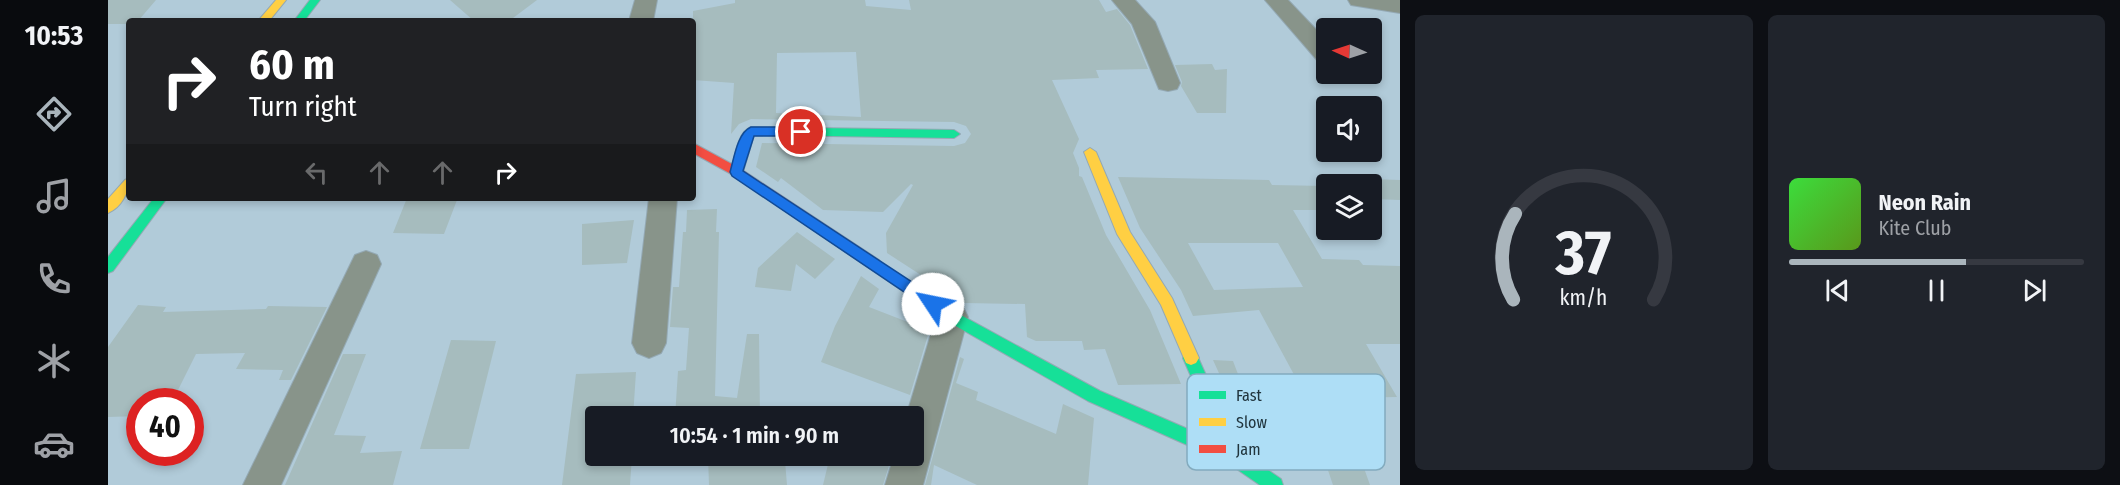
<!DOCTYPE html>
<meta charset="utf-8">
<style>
body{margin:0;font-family:"Fira Sans Condensed",sans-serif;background:#20242c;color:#f1f3f6;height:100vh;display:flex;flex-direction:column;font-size:22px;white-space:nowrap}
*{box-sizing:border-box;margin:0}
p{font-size:20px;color:#9ea1a6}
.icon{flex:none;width:33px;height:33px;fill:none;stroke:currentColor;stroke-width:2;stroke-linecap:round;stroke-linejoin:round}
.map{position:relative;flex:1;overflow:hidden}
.side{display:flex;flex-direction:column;gap:15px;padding:15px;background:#0d0f14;width:720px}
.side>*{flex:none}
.hud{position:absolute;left:18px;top:18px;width:570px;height:183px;border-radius:6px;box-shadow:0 3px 9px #0003;background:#202124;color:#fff;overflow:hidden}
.needle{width:39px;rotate:273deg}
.controls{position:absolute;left:1208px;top:18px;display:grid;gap:12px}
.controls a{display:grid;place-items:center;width:66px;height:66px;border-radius:6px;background:#171b24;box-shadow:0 3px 9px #0003;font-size:30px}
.speed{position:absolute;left:18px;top:388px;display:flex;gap:12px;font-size:30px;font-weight:700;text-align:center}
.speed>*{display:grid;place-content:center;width:78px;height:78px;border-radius:50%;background:#171b24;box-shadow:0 3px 9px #0003;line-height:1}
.speed .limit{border:9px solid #d22;background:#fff;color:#111}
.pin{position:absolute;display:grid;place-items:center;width:51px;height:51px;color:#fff;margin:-26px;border:3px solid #fff;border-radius:50%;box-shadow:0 2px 6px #0007}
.me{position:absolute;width:66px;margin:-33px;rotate:304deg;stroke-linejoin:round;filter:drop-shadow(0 0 4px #0008)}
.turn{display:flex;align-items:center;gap:21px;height:126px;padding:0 24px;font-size:27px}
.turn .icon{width:78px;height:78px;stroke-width:2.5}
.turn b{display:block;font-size:42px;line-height:51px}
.lanes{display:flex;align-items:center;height:57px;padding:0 24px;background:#0003;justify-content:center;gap:30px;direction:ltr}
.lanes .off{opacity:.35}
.side .tile{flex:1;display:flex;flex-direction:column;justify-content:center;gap:9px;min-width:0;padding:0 21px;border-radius:9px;background:#20242c}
.side .dial{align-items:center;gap:0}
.dial svg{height:156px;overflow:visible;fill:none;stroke:#363941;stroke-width:7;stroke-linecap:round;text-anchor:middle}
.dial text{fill:#f1f3f6;stroke:none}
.song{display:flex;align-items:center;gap:18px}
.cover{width:72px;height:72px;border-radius:9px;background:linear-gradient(135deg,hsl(120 70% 55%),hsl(90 70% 35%))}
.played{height:6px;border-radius:3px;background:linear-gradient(90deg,#aab5bc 60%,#363941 60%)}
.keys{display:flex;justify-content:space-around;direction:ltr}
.side .tiles{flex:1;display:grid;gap:15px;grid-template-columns:repeat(2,1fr)}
.trip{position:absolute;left:477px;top:406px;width:339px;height:60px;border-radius:6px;background:#171b24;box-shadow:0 3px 9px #0003;font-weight:600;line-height:60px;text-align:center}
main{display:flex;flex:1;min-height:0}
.dock{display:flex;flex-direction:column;width:108px;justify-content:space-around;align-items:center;background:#090b0e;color:#9ea1a6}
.dock .icon{width:42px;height:42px}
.dock .on{color:#aab5bc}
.dock b{font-size:27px;color:#f1f3f6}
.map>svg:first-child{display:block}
</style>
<main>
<nav class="dock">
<b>10:53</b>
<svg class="icon on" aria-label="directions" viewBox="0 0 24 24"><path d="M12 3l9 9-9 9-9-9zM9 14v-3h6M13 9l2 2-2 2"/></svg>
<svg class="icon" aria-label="music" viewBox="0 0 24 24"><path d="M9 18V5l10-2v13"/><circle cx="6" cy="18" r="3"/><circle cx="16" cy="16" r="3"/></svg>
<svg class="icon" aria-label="phone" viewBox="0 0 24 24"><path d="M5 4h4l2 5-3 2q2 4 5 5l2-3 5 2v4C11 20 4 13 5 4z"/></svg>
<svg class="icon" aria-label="climate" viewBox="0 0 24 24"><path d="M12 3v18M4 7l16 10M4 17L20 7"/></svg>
<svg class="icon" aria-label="car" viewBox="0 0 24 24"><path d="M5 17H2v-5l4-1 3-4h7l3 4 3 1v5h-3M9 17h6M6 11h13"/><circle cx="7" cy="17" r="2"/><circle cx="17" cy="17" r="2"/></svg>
</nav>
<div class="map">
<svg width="1292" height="485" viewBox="0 0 1292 485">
<rect width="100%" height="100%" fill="#b1cbd9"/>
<!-- building -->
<path fill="#a6bcbe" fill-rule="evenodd" d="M 0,0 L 48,0 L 30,21 L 21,21 L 21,24 L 0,24 Z
M 342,0 L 429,0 L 401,21 L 366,21 Z
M 627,0 L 757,0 L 758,6 L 803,10 L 801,0 L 991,0 L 998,12 L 1009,9 L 1022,25 L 1040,69 L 988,70 L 991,78 L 944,80 L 971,139 L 965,153 L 971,168 L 971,176 L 974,177 L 998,235 L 1042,310 L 1073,384 L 1010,385 L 997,349 L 976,350 L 974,341 L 928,341 L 919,337 L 917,304 L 856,303 L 779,253 L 778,233 L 805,185 L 803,184 L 775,212 L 715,210 L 673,178 L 670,182 L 648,167 L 654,143 L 846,146 L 857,143 L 863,134 L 858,126 L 846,122 L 643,119 L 631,124 L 623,134 L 626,83 L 585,80 L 585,11 L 627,3 ZM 748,52 L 753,117 L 668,113 L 669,53 Z
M 1104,64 L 1107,70 L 1119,69 L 1118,113 L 1089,113 L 1073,86 L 1074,82 L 1067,65 Z
M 1010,177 L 1161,180 L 1164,185 L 1218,186 L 1218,210 L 1185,210 L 1214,259 L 1251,260 L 1255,265 L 1292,266 L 1292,344 L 1258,344 L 1289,397 L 1231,398 L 1262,485 L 1225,485 L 1190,382 L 1151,310 L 1085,316 L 1073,290 L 1032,228 ZM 1080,243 L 1170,243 L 1195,287 L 1106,290 Z
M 1263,179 L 1292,180 L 1292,200 L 1263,199 Z
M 299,198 L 349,200 L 336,234 L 285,233 Z
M 609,209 L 608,232 L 611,232 L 607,396 L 629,398 L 639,334 L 651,334 L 652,417 L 567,417 L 570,371 L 578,370 L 581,328 L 562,327 L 565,287 L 571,287 L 575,232 L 578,232 L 579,210 Z
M 526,220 L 519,263 L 474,265 L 474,224 Z
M 689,232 L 727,259 L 707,279 L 688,264 L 683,291 L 647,287 L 650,268 Z
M 753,276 L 771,289 L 761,307 L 810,326 L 813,318 L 823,325 L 802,395 L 713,362 L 727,326 Z
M 30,305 L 58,307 L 55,312 L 158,309 L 160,306 L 219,307 L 183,380 L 171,380 L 175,370 L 128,369 L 137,353 L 88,354 L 64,402 L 32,402 L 32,416 L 0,417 L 0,347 Z
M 343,340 L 388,341 L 361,449 L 312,449 Z
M 235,354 L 258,354 L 226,435 L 258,436 L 252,453 L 294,451 L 285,485 L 177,485 Z
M 852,357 L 856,359 L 848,383 L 870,392 L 868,400 L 948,434 L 955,404 L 986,418 L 980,485 L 869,485 L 826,465 L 823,485 L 817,485 Z
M 1105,360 L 1125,361 L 1133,382 L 1115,382 Z
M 528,372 L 525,417 L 488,417 L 488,456 L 524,456 L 522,485 L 454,485 L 468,374 Z
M 600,456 L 646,456 L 647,463 L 677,461 L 679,485 L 601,485 Z
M 722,456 L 784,456 L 775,485 L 715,485 Z"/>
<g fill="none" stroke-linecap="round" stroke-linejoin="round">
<defs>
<path id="street" d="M 527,0 L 549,0 L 545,21 L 521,21 Z
M 1004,0 L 1027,0 L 1047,22 L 1072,83 L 1069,89 L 1060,91 L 1051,89 L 1024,24 Z
M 1157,0 L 1180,0 L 1218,40 L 1218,63 L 1209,60 Z
M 1240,0 L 1292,0 L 1292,13 L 1243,5 Z
M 541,198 L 569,198 L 558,343 L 553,353 L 541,358 L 529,353 L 524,343 Z
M 258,251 L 269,255 L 273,264 L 173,485 L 135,485 L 247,255 Z
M 844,303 L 855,307 L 860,317 L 815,485 L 777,485 L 786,456 L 806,456 L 806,417 L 798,417 L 828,317 L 833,307 Z"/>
<path id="fast" d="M 202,0 L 212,0 L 196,21 L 186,21 Z
M 643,127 L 846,130 L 852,134 L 846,138 L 646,135 L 635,172 L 633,175 L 625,175 L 623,172 C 627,158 629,132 643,127 Z
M 46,198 L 59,198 L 5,271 L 0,273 L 0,257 Z
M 766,258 L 849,313 L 992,391 L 1112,443 L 1075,358 L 1078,353 L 1083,351 L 1088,353 L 1132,451 L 1173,479 L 1175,485 L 1152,485 L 1120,463 L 980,401 L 839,321 L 761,268 L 759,264 L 761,260 Z"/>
<path id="slow" d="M 168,0 L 178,0 L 161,21 L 150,21 Z
M 982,148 L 988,152 L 1022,232 L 1064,298 L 1091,358 L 1088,363 L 1083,365 L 1078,363 L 1053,305 L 1009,234 L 976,152 Z
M 21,178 C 21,192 14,207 0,213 L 0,199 L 17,180 Z"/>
<path id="jam" d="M 585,143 L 633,169 L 771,260 L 773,264 L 771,268 L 761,268 L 625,175 L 585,153 Z"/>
</defs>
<!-- street casing -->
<use href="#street" stroke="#94a9b4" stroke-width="2"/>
<!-- fast casing -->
<use href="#fast" stroke="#94a9b4" stroke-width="2"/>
<!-- slow casing -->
<use href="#slow" stroke="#94a9b4" stroke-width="2"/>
<!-- jam casing -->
<use href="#jam" stroke="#94a9b4" stroke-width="2"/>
<!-- street -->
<use href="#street" fill="#88948a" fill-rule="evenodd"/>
<!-- fast -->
<use href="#fast" fill="#16e098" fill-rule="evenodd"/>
<!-- slow -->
<use href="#slow" fill="#ffcf43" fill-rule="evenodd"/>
<!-- jam -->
<use href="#jam" fill="#f24e42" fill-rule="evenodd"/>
</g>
<!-- route -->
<path fill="#1a73e8" stroke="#114b97" stroke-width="1.5" d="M 643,127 L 693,127 L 699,132 L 693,136 L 646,136 L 635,171 L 830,299 L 832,304 L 830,308 L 825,310 L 820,308 L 624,176 L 622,172 C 626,159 629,133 643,127 Z"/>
<!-- legend -->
<rect x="1079" y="374" width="198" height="96" rx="9" fill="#aedef6" stroke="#83abbe" stroke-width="1.5"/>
<rect x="1091" y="391" width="27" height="8" fill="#16e098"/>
<rect x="1091" y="418" width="27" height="8" fill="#ffcf43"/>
<rect x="1091" y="445" width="27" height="8" fill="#f24e42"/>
<g font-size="16" fill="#20343d">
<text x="1128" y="401">Fast</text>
<text x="1128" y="428">Slow</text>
<text x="1128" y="455">Jam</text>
</g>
</svg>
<div class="controls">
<a><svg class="needle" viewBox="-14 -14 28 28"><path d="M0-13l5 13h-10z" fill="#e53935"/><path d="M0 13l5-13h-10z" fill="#9ea1a6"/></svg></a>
<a><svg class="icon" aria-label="sound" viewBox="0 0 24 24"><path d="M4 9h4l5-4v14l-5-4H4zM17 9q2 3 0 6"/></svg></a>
<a><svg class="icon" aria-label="layers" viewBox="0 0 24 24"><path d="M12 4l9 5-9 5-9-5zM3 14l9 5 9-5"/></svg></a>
</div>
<div class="speed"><div class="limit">40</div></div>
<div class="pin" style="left:693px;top:132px;background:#d93025"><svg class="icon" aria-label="arrive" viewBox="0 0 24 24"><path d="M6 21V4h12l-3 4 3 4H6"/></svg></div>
<svg class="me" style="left:825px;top:304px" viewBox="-20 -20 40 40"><circle r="19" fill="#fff"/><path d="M0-13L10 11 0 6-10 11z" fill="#1a73e8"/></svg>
<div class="trip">10:54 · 1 min · 90 m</div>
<div class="hud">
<div class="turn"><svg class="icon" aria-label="right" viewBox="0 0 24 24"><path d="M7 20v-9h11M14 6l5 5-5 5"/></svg><div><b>60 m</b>Turn right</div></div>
<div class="lanes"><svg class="icon off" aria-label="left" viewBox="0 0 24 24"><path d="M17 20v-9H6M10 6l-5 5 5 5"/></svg><svg class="icon off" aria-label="ahead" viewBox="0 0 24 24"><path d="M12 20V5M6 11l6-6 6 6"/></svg><svg class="icon off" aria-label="ahead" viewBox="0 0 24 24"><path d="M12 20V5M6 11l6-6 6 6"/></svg><svg class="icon" aria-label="right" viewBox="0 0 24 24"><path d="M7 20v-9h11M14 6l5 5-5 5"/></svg></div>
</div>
</div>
<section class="side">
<div class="tiles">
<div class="tile dial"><svg viewBox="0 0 100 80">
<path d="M14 69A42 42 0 1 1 86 69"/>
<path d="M14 69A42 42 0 0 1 15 25" stroke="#aab5bc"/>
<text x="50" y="56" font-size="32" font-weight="700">37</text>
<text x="50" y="72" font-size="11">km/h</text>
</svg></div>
<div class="tile">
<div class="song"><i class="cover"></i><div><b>Neon Rain</b><p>Kite Club</p></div></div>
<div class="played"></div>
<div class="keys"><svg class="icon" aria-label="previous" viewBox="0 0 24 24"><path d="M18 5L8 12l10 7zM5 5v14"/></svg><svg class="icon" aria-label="pause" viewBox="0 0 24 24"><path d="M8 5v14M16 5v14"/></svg><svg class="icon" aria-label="next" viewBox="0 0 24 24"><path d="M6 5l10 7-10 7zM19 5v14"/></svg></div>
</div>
</div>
</section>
</main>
